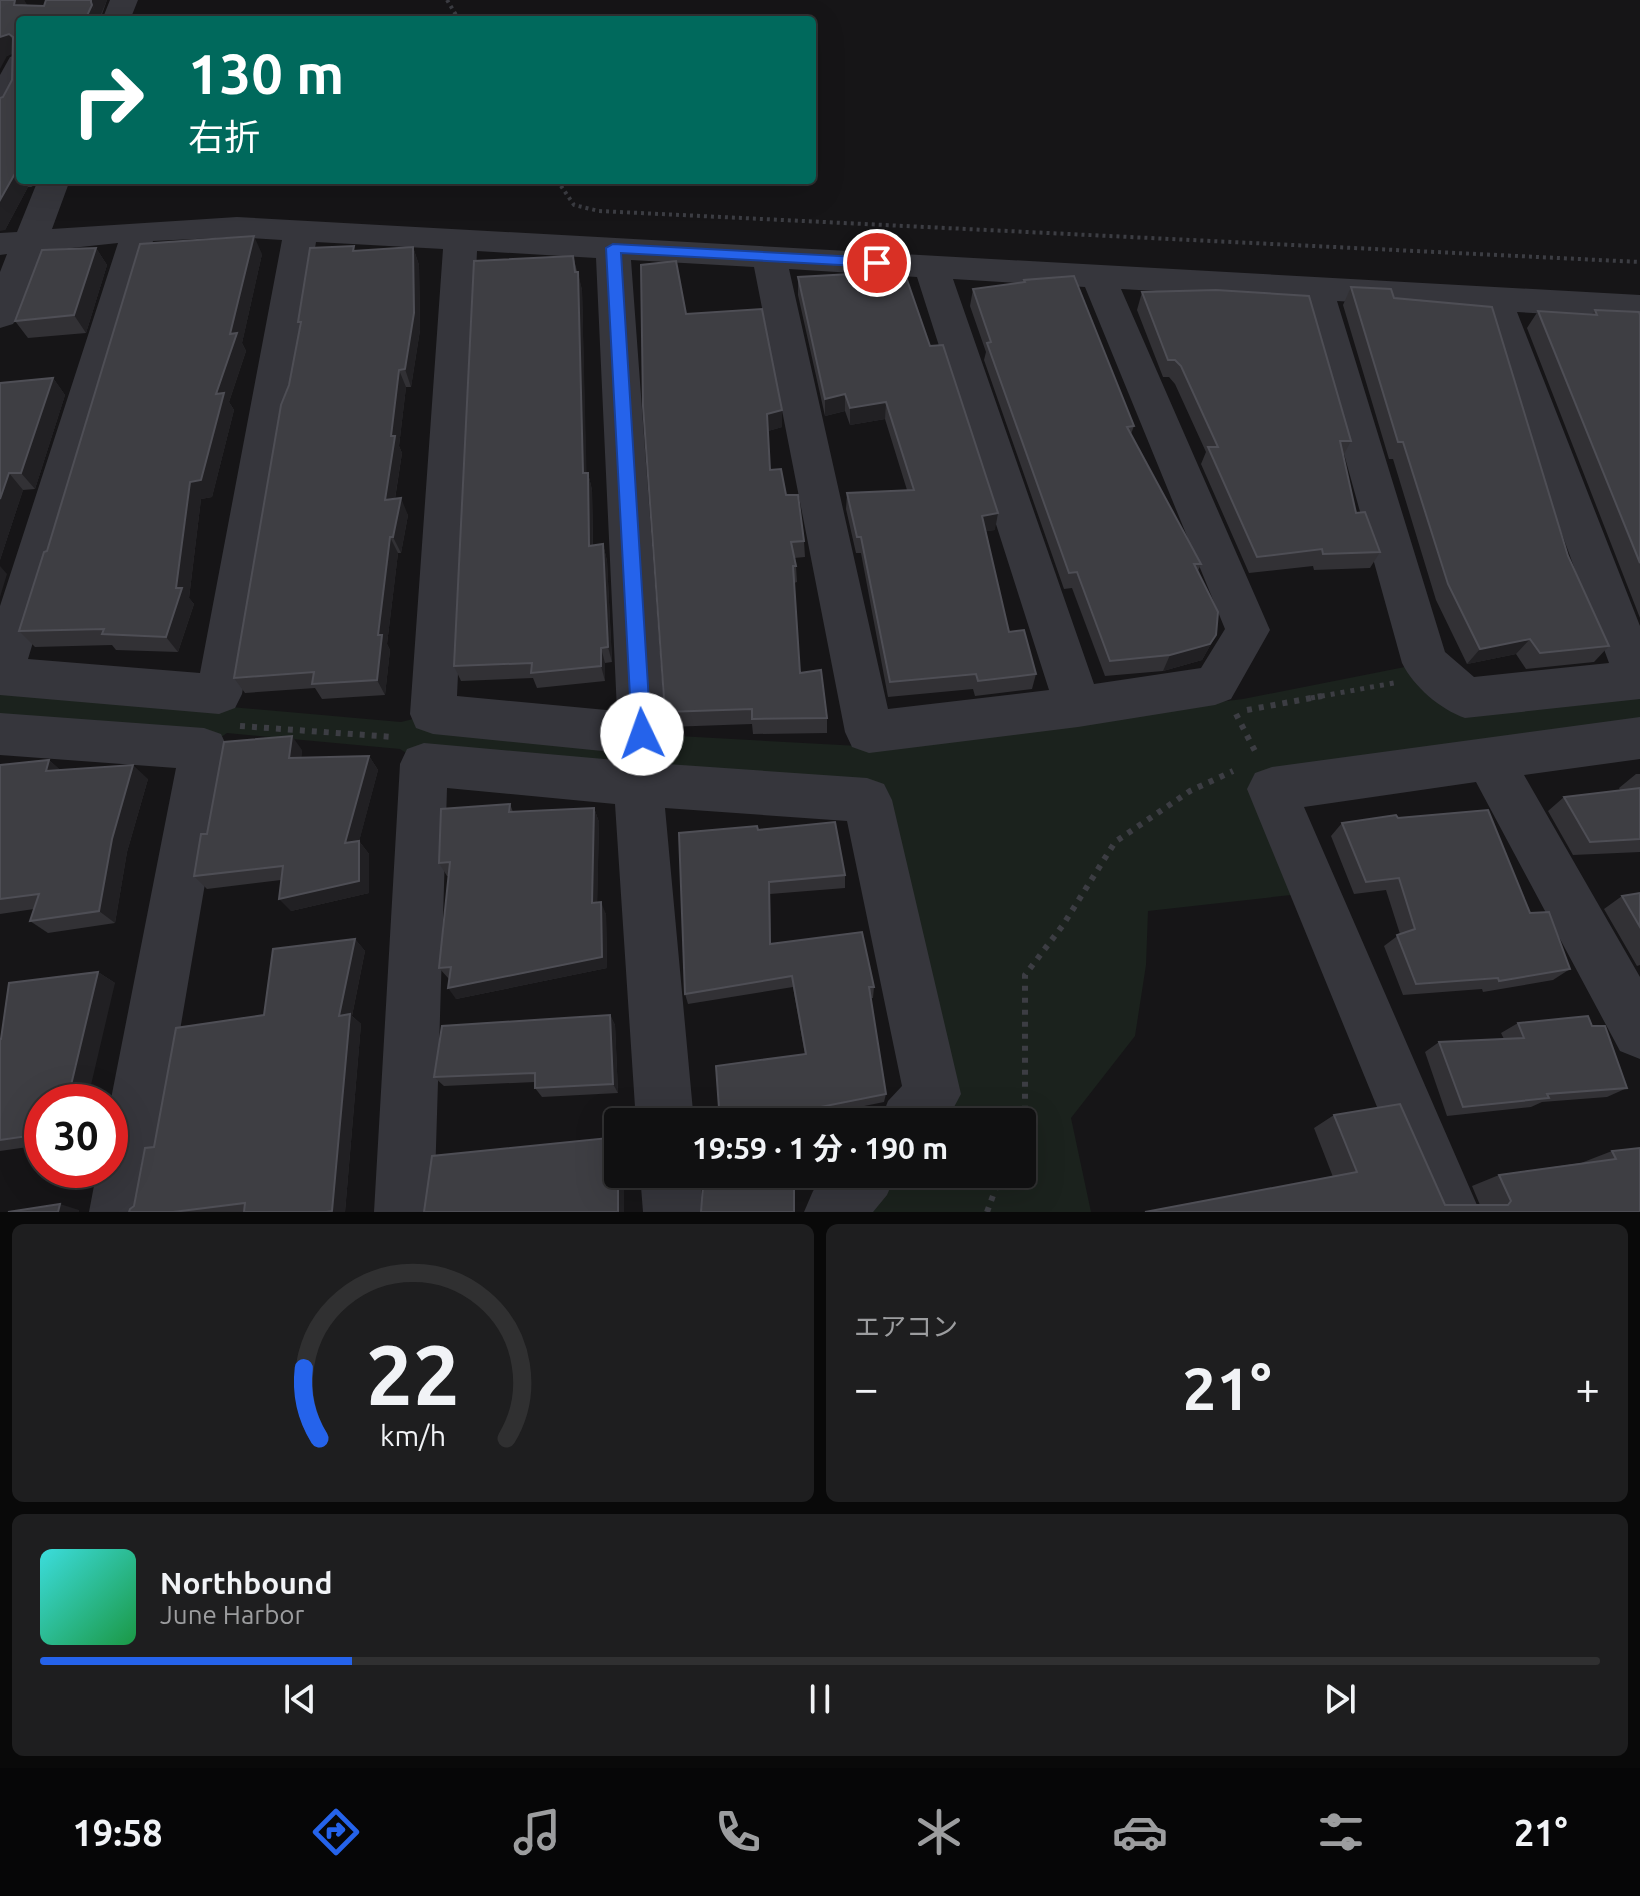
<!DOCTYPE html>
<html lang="ja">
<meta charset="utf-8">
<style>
body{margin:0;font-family:Ubuntu,"Noto Sans JP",sans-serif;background:#1e1e1f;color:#f1f3f6;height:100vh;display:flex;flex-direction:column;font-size:30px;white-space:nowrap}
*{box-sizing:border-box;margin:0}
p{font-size:26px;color:#9c9d9f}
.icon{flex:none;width:44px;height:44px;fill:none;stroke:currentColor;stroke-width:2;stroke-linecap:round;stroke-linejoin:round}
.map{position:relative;height:1212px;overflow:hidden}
.details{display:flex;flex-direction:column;gap:12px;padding:12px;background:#090909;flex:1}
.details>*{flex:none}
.hud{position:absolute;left:16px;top:16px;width:800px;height:168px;border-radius:8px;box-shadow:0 8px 32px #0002,0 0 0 2px #303031;background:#00695c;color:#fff;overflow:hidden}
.speed{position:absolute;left:24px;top:1084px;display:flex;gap:16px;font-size:40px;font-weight:700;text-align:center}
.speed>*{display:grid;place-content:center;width:104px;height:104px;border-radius:50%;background:#101011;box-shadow:0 8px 32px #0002,0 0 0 2px #303031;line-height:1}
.speed .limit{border:12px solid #d22;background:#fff;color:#111}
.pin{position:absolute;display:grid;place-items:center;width:68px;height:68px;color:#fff;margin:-34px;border:4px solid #fff;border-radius:50%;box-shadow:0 2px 8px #0007}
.me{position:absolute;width:88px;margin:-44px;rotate:357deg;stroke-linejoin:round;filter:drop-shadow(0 0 6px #0008)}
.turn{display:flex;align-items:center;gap:28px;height:168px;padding:0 40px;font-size:36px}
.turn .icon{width:104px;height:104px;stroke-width:2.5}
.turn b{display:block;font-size:56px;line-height:68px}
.big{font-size:60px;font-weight:700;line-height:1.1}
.details .card{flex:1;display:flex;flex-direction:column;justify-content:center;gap:12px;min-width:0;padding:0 28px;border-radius:12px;background:#1e1e1f}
.details .dial{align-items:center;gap:0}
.dial svg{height:208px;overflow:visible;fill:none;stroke:#303031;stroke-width:7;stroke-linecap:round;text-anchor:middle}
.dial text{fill:#f1f3f6;stroke:none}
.song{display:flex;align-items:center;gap:24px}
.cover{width:96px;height:96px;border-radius:12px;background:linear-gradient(135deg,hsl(180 70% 55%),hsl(140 70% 35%))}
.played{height:8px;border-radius:4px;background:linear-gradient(90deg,#2563eb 20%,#303031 20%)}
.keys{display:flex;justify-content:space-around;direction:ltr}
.heat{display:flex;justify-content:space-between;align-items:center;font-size:44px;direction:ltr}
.details .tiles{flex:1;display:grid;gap:12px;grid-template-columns:1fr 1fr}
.card:last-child{grid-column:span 2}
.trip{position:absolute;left:604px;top:1108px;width:432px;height:80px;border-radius:8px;background:#101011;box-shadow:0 8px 32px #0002,0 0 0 2px #303031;font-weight:700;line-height:80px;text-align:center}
.menu{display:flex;height:128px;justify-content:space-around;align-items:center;background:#060607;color:#9c9d9f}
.menu .icon{width:56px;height:56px}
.menu .current{color:#2563eb}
.menu b{font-size:36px;color:#f1f3f6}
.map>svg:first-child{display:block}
</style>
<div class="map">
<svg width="1640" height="1212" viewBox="0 0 1640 1212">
<rect width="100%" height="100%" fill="#161517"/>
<!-- green -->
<path fill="#1b221d" d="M 1425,663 L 1466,698 L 1640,680 L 1640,738 L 1272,789 L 1291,895 L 1148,911 L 1146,965 L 1135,1036 L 1071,1118 L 1091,1212 L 834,1212 L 866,1174 L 1022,1174 L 1022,1122 L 909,1122 L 867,800 L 424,764 L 400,749 L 227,733 L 204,749 L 0,734 L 0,676 L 231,707 L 401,722 L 433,714 L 642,734 L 859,746 L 1243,699 Z"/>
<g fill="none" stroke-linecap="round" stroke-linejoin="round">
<!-- path-far2 -->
<path stroke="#3c3d43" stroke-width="4" stroke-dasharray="3 4" stroke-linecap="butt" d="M 447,0 L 459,20
M 557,180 L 574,205 L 599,211 L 1640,262"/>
<!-- path-far1 -->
<path stroke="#3c3d43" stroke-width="5" stroke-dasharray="4 6" stroke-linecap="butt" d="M 1311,698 L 1394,683"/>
<!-- path -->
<path stroke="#3c3d43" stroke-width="6" stroke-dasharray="5 7" stroke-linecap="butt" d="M 1247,710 L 1322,696
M 1236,714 L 1257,755
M 240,726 L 393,737
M 1020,1122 L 1025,1108 L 1025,975 L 1063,925 L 1115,842 L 1190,791 L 1233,771
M 987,1212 L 1001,1174"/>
<!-- minor -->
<path fill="#36363c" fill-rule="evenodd" d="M 110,0 L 138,0 L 130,20 L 102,20 Z
M 20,54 L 20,96 L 11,113 L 0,116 L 0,75 L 10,57 Z
M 38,180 L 70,180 L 52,229 L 237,217 L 1640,295 L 1640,319 L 1517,312 L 1640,626 L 1640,699 L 1465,718 C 1440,709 1414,687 1402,663 L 1301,299 L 1121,289 L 1270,630 L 1231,699 L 1215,705 L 1078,727 L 869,753 L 852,747 L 845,732 L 754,267 L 631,260 L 666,734 L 659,749 L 642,755 L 433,734 L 416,728 L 410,714 L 443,249 L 316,242 L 242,694 L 235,708 L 219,714 L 0,695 L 0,606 L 118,243 L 43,251 L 18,316 L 13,324 L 0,328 L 0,272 L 7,254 L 0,255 L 0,233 L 17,232 ZM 237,237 L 282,240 L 200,673 L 28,659 L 153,241 ZM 477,251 L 596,258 L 617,711 L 457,696 ZM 789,269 L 917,277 L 1049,690 L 888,709 ZM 953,279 L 1085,287 L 1225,629 L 1201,668 L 1094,684 ZM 1337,301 L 1480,309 L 1609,663 L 1474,677 L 1445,652 Z
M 0,713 L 204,728 L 221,734 L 228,749 L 149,1212 L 89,1212 L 97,1170 L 110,1170 L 110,1104 L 176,768 L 0,755 Z
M 1640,717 L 1640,759 L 1524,775 L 1640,977 L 1640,1059 L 1620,1051 L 1476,782 L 1304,807 L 1480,1212 L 1420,1212 L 1247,789 L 1255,773 L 1272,767 Z
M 424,743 L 638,762 L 867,778 L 884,784 L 892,800 L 961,1094 L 946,1122 L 880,1122 L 888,1101 L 902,1086 L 847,821 L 665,808 L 694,1122 L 636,1122 L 615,804 L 447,788 L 434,1212 L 374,1212 L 400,764 L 407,749 Z
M 640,1174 L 700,1174 L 703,1212 L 643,1212 Z
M 827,1174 L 896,1174 L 887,1195 L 873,1212 L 804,1212 L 813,1191 Z"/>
</g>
<!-- wall -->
<path fill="#323135" d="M 0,0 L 24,0 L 27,6 L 44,6 L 46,0 L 107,0 L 100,20 L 20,20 L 20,180 L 35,180 L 32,187 L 28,187 L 5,230 L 3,97 L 12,80 L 13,53 L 7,56 Z
M 413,247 L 419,265 L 420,330 L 411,387 L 406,387 L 399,446 L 402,453 L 395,499 L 408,515 L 401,553 L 398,553 L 387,644 L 390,650 L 385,695 L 322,699 L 315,688 L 245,693 L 234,678 L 300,327 L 298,322 L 356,251 Z
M 96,248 L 107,265 L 86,333 L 28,338 L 15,321 Z
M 262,254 L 242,343 L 246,351 L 229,402 L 234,410 L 212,497 L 201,499 L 189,598 L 194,604 L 178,652 L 116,650 L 112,645 L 35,647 L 19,631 L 47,551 Z
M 573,256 L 582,290 L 586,473 L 588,473 L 592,490 L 593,546 L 603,544 L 607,561 L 612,662 L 605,663 L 605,681 L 537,688 L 533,678 L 461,681 L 454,666 Z
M 798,277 L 930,346 L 995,530 L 986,531 L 1009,632 L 1036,674 L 1032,689 L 975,696 L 973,689 L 888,697 L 861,553 L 856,553 L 846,509 L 847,493 L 907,490 L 885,419 L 850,425 L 845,411 L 825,416 L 798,295 Z
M 1024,280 L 1134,426 L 1131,434 L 1201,564 L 1198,571 L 1216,635 L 1202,660 L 1163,671 L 1105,676 L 1072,588 L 1064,589 L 984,360 L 986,352 L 970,306 L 973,289 L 1024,283 Z
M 1351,287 L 1394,298 L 1568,556 L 1609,646 L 1594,662 L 1526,669 L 1516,654 L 1467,664 L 1436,600 L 1393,459 L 1389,459 L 1343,305 Z
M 1142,292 L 1351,441 L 1343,456 L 1356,513 L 1380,552 L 1370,568 L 1314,570 L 1313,566 L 1249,573 L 1201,464 L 1206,452 L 1175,384 L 1169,377 L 1163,377 L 1137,310 Z
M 1595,310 L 1640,315 L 1640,618 L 1527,328 L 1538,311 L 1592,314 Z
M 686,314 L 782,427 L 768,431 L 770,470 L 786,495 L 804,541 L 805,557 L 794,558 L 796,566 L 797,582 L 794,583 L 800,673 L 827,718 L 827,733 L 753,734 L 752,724 L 668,727 L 665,712 Z
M 53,378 L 65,395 L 35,489 L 23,490 L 0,560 L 0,383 Z
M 302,750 L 301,758 L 369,756 L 378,770 L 359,841 L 369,854 L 369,893 L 291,911 L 281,880 L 207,889 L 194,876 L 207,834 Z
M 49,760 L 60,770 L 148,779 L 127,852 L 115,923 L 48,933 L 30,921 L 34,909 L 0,914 L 0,765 Z
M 1636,774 L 1640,774 L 1640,852 L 1573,855 L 1548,811 L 1564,797 L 1620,790 L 1619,788 Z
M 510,804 L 513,812 L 594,808 L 599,822 L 597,903 L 606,914 L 607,968 L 456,999 L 449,979 L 439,968 L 449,876 L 447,876 L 439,863 Z
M 1398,818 L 1530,913 L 1570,969 L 1553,980 L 1483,992 L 1482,989 L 1403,995 L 1384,946 L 1400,934 L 1386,890 L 1354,894 L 1331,836 L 1342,823 Z
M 758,830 L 845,875 L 845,888 L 770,894 L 771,944 L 874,987 L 873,998 L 871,998 L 886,1094 L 884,1102 L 795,1120 L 720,1122 L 805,1055 L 793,987 L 688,1004 L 685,994 Z
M 1640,893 L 1640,965 L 1637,966 L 1604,909 L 1622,896 Z
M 355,939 L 365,951 L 352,1016 L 361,1024 L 345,1212 L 129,1212 L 134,1206 L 154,1147 L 264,1015 Z
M 98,972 L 115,983 L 42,1102 L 42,1145 L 0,1151 L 0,1039 Z
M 610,1015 L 615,1025 L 618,1093 L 542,1097 L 535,1088 L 535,1082 L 444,1086 L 434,1077 Z
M 1518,1023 L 1592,1026 L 1627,1088 L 1607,1097 L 1542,1102 L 1531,1107 L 1447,1116 L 1425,1052 L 1439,1042 L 1504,1039 L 1501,1033 Z
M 1334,1115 L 1445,1205 L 1480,1205 L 1472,1186 L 1499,1175 L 1581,1163 L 1612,1151 L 1640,1212 L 1145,1212 L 1333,1177 L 1314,1128 Z"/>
<!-- shaded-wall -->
<path fill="#212023" d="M 15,0 L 24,0 L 28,6 L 14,5 Z
M 91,0 L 107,0 L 99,19 L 91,2 Z
M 92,5 L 100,20 L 85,20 Z
M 9,34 L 19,51 L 7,56 L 0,69 L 0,37 Z
M 17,170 L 20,175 L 20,180 L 23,180 L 28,187 L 5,230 L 0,231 L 0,200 Z
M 28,180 L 35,180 L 32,187 Z
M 254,236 L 262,254 L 242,343 L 246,351 L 229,402 L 234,410 L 212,497 L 201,499 L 189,598 L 194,604 L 178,652 L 166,637 L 176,588 L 190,482 L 230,334 Z
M 413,247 L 419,265 L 420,330 L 411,387 L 405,369 Z
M 96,248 L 107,265 L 86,333 L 74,315 Z
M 578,272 L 582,290 L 587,490 L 583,473 Z
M 399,370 L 406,387 L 399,446 L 402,453 L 392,517 L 385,500 L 391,436 Z
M 53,378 L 65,395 L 35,489 L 21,473 Z
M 845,394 L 845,411 L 825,416 L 825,399 Z
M 886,402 L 885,419 L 850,425 L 850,408 Z
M 782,410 L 782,427 L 768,431 L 767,414 Z
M 9,473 L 23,490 L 0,560 L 0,499 Z
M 588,473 L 592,490 L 593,562 L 589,546 Z
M 401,498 L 408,515 L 401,553 L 393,537 Z
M 998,513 L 995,530 L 979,532 L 982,516 Z
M 390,537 L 398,553 L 387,644 L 390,650 L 385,695 L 377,680 L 378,635 Z
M 603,544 L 607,561 L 612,662 L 608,647 Z
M 0,566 L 7,574 L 0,597 Z
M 1216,635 L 1202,660 L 1163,671 L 1170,655 Z
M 1530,639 L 1516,654 L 1467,664 L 1480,649 Z
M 601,648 L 605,663 L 605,681 L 601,666 Z
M 292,736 L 302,750 L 300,772 L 289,758 Z
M 369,756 L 378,770 L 355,857 L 345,843 Z
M 49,760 L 65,774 L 46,771 Z
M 133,765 L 148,779 L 127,852 L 115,923 L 99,911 L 112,839 Z
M 594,808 L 599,822 L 597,915 L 592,903 Z
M 359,841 L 369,854 L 369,893 L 291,911 L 279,899 Z
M 601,902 L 606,914 L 607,968 L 456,999 L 448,988 Z
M 355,939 L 365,951 L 352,1016 L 361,1024 L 345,1212 L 326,1212 L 339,1016 Z
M 98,972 L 115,983 L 87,1102 L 67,1102 Z
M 610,1015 L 615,1025 L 618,1093 L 613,1084 Z
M 618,1174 L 624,1174 L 624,1212 L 618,1212 Z
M 60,1204 L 79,1210 L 79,1212 L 58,1212 Z"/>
<!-- building -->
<path fill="#3e3e43" stroke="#4e4e55" stroke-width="2" d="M 0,0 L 15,0 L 14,5 L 44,6 L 46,0 L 91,0 L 91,2 L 92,5 L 85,20 L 20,20 L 20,169 L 17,170 L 0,200 L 0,98 L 3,97 L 12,80 L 13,37 L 9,34 L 0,37 Z
M 254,236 L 230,334 L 237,333 L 216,394 L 224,393 L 201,480 L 190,482 L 176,588 L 182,588 L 166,637 L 102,634 L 104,629 L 19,631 L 44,552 L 47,551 L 140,244 Z
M 354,246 L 353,251 L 413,247 L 414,313 L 405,369 L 399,370 L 391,436 L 395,436 L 385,500 L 401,498 L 393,537 L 390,537 L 378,635 L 382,635 L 377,680 L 312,684 L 314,672 L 234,678 L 281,405 L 289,385 L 301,322 L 298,322 L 310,248 Z
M 96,248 L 74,315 L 15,321 L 42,250 Z
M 573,256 L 575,272 L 578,272 L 583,473 L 588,473 L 589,546 L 603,544 L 608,647 L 601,648 L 601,666 L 531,673 L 532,663 L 454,666 L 474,261 Z
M 676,261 L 686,314 L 762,309 L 782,410 L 767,414 L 770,470 L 781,469 L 786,495 L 798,495 L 804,541 L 791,542 L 796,566 L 793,566 L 800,673 L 821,670 L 827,718 L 752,719 L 752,709 L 665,712 L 643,406 L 641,265 Z
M 904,271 L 930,346 L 943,345 L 998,513 L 982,516 L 1009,632 L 1024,630 L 1036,674 L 978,681 L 976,674 L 890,682 L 861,537 L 857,537 L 847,493 L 914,490 L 886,402 L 850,408 L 845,394 L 825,399 L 798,277 Z
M 1074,276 L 1134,426 L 1127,427 L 1201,564 L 1194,564 L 1218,612 L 1216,635 L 1210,644 L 1170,655 L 1110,661 L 1077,572 L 1069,573 L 987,343 L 991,342 L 973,289 L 1025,282 L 1024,280 Z
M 1351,287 L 1391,289 L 1394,298 L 1492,307 L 1568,556 L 1609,646 L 1540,653 L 1530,639 L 1480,649 L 1448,584 L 1403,442 L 1398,442 Z
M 1216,290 L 1309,296 L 1351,441 L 1340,441 L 1356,513 L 1365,512 L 1380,552 L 1323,554 L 1322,549 L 1257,557 L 1208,447 L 1218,447 L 1181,366 L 1175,360 L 1168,360 L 1142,292 Z
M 1595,310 L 1639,312 L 1640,315 L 1640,563 L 1538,311 L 1597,315 Z
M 53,378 L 21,473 L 9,473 L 0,499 L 0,383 Z
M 292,736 L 289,758 L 369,756 L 345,843 L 359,841 L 359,881 L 279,899 L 283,866 L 194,876 L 201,834 L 207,834 L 224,742 Z
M 49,760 L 46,771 L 133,765 L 112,839 L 99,911 L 30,921 L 39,894 L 0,899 L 0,765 Z
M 1640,788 L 1640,839 L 1590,842 L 1564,797 Z
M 510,804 L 509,812 L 594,808 L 592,903 L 601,902 L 602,957 L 448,988 L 451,967 L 439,968 L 450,862 L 439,863 L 441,809 Z
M 1488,810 L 1530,913 L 1549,912 L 1570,969 L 1499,981 L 1498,978 L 1416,984 L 1397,935 L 1415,929 L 1399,878 L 1366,882 L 1342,823 L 1396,815 L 1398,818 Z
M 835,822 L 845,875 L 769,882 L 770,944 L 862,932 L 874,987 L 869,987 L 886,1094 L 795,1112 L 795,1122 L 720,1122 L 716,1066 L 806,1054 L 792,976 L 685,994 L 679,833 L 757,826 L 758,830 Z
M 1640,893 L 1640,927 L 1622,896 Z
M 355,939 L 339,1016 L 350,1014 L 332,1211 L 326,1212 L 244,1212 L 245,1203 L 173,1212 L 129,1212 L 130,1209 L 134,1206 L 145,1148 L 154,1147 L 176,1028 L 264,1015 L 273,949 Z
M 98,972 L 67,1102 L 42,1102 L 42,1134 L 0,1140 L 0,1039 L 1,1039 L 9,983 Z
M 610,1015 L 613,1084 L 535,1088 L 535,1073 L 434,1077 L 442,1026 Z
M 1588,1016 L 1592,1026 L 1605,1026 L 1627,1088 L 1547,1094 L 1549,1098 L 1463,1107 L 1439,1042 L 1524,1038 L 1518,1023 Z
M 1400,1104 L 1445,1205 L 1508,1205 L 1511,1201 L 1499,1175 L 1616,1159 L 1612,1151 L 1640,1148 L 1640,1212 L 1145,1212 L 1357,1172 L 1334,1115 Z
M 618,1137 L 618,1212 L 424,1212 L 432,1156 Z
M 704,1174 L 794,1174 L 794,1212 L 701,1212 Z
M 60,1204 L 58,1212 L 8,1212 Z"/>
<!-- route -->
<path fill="#2563eb" stroke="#184099" stroke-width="2" d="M 613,244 L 877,258 L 884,263 L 877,267 L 621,253 L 651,734 L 649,740 L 642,742 L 635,740 L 632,734 L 606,248 Z"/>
</svg>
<div class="speed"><div class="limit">30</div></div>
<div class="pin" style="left:877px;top:263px;background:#d93025"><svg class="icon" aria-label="arrive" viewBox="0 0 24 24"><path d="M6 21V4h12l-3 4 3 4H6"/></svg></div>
<svg class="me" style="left:642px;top:734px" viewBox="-20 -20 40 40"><circle r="19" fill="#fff"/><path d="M0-13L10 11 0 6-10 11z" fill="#2563eb"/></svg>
<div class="trip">19:59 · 1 分 · 190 m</div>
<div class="hud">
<div class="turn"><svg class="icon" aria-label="right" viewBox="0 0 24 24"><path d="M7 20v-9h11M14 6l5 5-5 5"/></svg><div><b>130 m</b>右折</div></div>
</div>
</div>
<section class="details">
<div class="tiles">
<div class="card dial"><svg viewBox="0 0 100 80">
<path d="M14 69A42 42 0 1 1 86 69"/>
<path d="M14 69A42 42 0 0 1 8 42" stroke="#2563eb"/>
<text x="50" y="56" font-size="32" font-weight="700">22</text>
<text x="50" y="72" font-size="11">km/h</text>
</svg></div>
<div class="card"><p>エアコン</p>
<div class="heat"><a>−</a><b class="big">21°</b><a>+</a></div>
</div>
<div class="card">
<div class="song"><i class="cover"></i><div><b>Northbound</b><p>June Harbor</p></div></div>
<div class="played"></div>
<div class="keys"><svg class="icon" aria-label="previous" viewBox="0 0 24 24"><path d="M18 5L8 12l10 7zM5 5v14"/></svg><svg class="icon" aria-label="pause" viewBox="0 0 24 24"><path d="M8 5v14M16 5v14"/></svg><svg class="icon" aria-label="next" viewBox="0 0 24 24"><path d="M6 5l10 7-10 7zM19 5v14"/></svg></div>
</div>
</div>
</section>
<nav class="menu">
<b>19:58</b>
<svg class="icon current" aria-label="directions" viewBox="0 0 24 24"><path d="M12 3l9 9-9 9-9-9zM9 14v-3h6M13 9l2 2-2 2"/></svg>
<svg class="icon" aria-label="music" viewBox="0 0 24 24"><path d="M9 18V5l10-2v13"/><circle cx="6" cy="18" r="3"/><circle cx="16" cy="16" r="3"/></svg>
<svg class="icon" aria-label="phone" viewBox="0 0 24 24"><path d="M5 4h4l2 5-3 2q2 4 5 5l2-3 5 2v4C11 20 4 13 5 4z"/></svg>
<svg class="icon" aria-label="climate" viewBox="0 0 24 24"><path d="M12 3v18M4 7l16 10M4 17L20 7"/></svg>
<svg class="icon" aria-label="car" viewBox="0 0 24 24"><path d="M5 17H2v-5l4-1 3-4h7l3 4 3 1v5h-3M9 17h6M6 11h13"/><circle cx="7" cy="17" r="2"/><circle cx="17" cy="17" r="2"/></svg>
<svg class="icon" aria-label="filters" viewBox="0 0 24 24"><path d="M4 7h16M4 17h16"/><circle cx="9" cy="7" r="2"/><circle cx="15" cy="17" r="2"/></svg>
<b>21°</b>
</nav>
